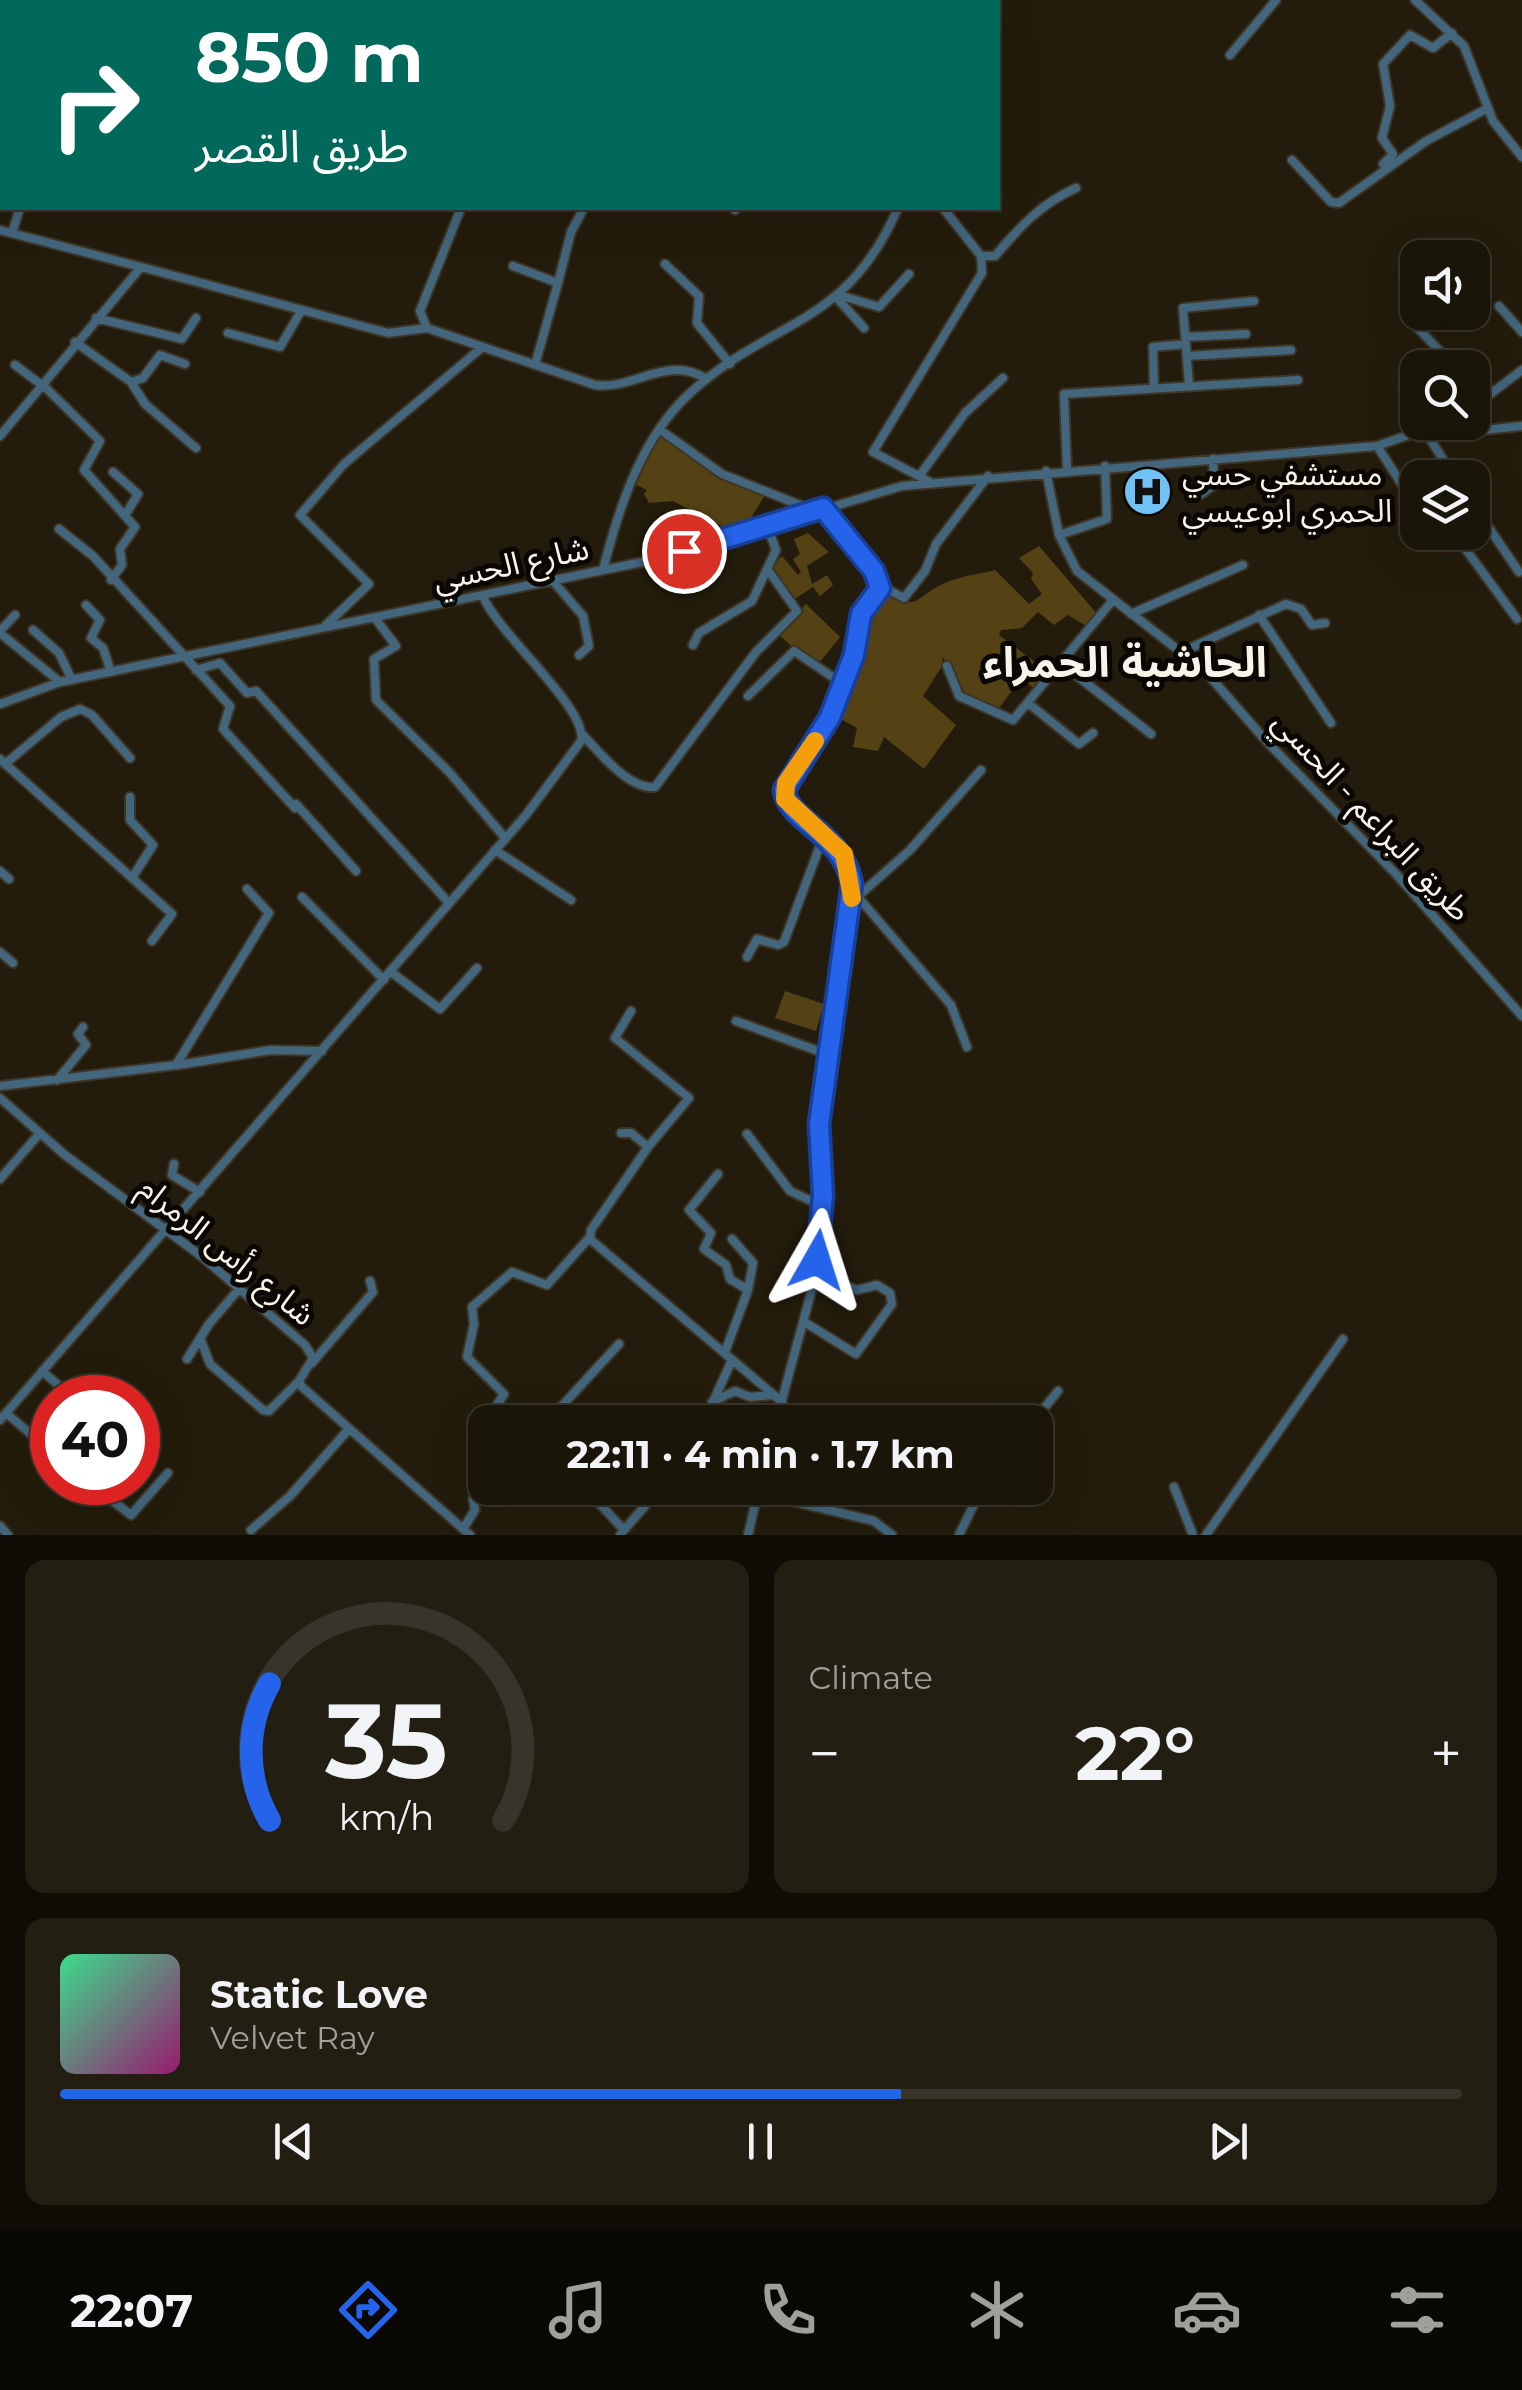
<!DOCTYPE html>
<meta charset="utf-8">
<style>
body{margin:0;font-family:Montserrat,"Noto Sans Arabic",sans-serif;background:#231e12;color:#f1f3f6;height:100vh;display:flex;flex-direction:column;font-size:38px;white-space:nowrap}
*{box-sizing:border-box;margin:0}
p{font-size:32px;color:#9f9f9c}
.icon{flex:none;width:55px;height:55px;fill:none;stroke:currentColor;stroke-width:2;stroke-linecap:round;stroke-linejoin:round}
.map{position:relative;height:1535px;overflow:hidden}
.details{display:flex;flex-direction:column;gap:25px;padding:25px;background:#0e0c05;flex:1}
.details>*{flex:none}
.banner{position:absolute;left:0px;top:0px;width:1000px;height:210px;box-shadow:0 10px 40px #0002,0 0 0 2px #38342a;background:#00695c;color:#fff;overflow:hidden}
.controls{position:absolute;left:1400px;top:240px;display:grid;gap:20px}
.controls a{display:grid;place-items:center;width:90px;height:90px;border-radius:20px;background:#1a1509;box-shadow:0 10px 40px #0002,0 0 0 2px #38342a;font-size:50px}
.speed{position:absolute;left:30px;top:1375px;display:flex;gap:20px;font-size:50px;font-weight:700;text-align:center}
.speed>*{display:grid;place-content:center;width:130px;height:130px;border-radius:50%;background:#1a1509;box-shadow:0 10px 40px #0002,0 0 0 2px #38342a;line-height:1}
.speed .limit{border:15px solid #d22;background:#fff;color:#111}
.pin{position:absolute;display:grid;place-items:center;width:85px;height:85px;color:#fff;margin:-42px;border:5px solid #fff;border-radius:50%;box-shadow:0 2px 10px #0007}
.me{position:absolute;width:110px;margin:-55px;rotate:6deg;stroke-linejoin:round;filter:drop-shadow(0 0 8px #0008)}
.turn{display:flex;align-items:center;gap:35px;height:210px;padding:0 30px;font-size:45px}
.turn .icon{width:130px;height:130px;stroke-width:2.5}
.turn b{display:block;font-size:70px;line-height:85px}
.big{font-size:75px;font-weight:700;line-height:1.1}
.details .card{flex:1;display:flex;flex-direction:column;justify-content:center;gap:15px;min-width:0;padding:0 35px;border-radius:20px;background:#231e12}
.details .dial{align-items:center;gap:0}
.dial svg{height:260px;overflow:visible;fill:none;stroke:#38342a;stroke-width:7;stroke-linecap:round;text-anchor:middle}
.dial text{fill:#f1f3f6;stroke:none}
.song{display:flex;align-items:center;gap:30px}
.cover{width:120px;height:120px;border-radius:15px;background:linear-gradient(135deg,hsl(150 70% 55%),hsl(320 70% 35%))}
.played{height:10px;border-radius:5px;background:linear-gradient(90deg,#2563eb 60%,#38342a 60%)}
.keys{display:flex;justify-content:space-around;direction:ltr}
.heat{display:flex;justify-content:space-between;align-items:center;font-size:55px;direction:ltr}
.details .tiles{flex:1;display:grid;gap:25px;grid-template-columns:1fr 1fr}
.card:last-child{grid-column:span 2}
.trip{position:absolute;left:468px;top:1405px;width:585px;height:100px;border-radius:20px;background:#1a1509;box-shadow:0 10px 40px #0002,0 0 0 2px #38342a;font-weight:700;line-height:100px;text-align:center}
.dock{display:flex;height:160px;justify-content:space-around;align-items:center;background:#0a0804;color:#9f9f9c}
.dock .icon{width:70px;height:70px}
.dock .current{color:#2563eb}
.dock b{font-size:45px;color:#f1f3f6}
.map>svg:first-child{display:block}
</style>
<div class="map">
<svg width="1522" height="1535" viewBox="0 0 1522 1535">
<rect width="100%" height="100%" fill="#231c0c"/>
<!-- green -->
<path fill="#544114" d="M 660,433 L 718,475 L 766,493 L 748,523 L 728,530 L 673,501 L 649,503 L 644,494 L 647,490 L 634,484 Z
M 808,533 L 829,552 L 807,566 L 812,584 L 827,575 L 833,585 L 820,596 L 813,587 L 793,600 L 772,573 L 773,565 L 782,556 L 798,575 L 801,572 L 793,559 L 800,554 L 794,539 Z
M 1039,546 L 1098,615 L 1088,627 L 1068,615 L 1054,625 L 1038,612 L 1022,628 L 1001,630 L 999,635 L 1048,672 L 1034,689 L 1027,683 L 1011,692 L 996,712 L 961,695 L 943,657 L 942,666 L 923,696 L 956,725 L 924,769 L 884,737 L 878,751 L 853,747 L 857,728 L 835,716 L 861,631 L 862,616 L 881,591 C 920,614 914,596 947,582 C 961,576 980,574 995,570 L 1029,604 L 1042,594 L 1031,579 L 1033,573 L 1019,558 Z
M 806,604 L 840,637 L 815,668 L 778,634 Z
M 785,991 L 824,1004 L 816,1031 L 775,1018 Z"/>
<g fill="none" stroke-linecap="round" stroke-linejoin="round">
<defs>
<path id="minor" d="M 131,0 L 136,2
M 412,0 L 415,2
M 459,0 L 463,2
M 848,0 L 850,2
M 1415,0 L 1464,46 L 1493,121 L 1522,157
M 350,2 L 351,0
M 449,2 L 450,0
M 477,2 L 479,0
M 947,2 L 948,0
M 1230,55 L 1276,0
M 1292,160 L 1331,202 L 1339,203 L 1426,141 L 1488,108
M 0,161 L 2,162
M 1383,164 L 1393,154 L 1382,138 L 1390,106 L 1383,64 L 1410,35 L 1433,48 L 1452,33
M 461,208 L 420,311 L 427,328 L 595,385 C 636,390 665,354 707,379
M 735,210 L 736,208
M 0,230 L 141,267
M 12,233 L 20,208
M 981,256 L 995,256 C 1020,227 1040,204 1076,188
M 665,264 L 699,296 L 697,323 L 730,364
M 513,266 L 558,283 L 535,365
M 558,283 L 571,232 L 584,208
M 839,295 L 879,307 L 909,274
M 836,297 L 864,328
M 1499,306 L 1522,332
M 96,318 L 182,339 L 196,318
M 1413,323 L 1456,368
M 228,333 L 280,347 L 301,311
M 1185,337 L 1246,334
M 75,342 L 131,382 L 143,378 L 160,355 L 185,364
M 1187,356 L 1291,350
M 15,365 L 47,389 L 100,441 L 84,470 L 135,527 L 120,549 L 122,565 L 111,580
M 131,382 L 145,404 L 196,448
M 1189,385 L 1183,308 L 1254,301
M 1154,386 L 1153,347 L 1186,344
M 1472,387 L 1485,401
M 1472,408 L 1522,370
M 659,429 L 722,474 L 815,511
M 0,436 L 141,267 L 388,333 L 427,328
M 1418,437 L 1522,426
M 1430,439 L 1455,478
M 1377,446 L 1418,509
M 1067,469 L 1064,394 L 1298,380
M 1046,471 L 1059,535 L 1077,571 L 1205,671 L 1268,743 L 1396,874 L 1522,1016
M 113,472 L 138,494 L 126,514
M 920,475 L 965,413 L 1003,378
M 930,482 L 873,452 L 982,273 L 981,256 L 943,208
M 1201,494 L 1214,485 L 1213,459
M 1472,503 L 1519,572
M 59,529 L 93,556 L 230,706 L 223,729 L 295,808
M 1453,532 L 1517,619
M 1059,535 L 1107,519 L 1105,466
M 603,570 C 619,507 641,438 690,393 C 772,318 846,328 898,208
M 553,581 L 583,616 L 589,646 L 579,655
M 879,585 L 904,598 L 925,571 L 936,544 L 988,476
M 86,605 L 100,620 L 91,638 L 103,648 L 111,672
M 1131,614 L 1243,565
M 1259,615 L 1331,723
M 375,618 L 396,646 L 374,659 L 376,700 L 450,773 L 505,838
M 325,626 L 369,584 L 300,515 L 344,464 L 480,349
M 33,630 L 59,653 L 72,680
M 0,631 L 15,615
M 0,633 L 60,682
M 693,645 L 699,633 L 752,601 L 776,550 L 767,526
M 1184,651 L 1286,604 L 1301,609 L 1312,625 L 1325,623
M 1062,664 L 1151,734
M 947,666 L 959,696 L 1013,720 L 1113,600
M 196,670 L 220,663 L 247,693 L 256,691 L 449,903
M 748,696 L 794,651 L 843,684
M 1028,703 L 1079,744 L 1093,733
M 0,704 L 60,682 L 657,559 L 902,486 L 1377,446 L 1446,422
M 583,735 C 600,753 629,790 655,787 L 756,652 L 797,611 L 768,570
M 0,759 L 172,914 L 152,941
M 5,764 L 61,717 L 80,709 L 92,715 L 130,758
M 130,797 L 130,820 L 153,845 L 132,878
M 296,804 L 356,871
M 495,850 L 571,900
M 0,871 L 9,879
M 302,897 L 384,980
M 858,897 L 951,1005 L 967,1047
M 856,898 L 910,850 L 981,770
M 0,952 L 13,963
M 747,957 L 757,939 L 778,945 L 784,942 L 824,835
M 391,972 L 440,1009 L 477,968
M 631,1011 L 615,1038 L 689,1098 L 648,1147
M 736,1021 L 829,1055
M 178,1065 L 271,1050 L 322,1051
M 57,1080 L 86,1045 L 78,1034 L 83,1027
M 0,1086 L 176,1065 L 269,913 L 247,889
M 0,1098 L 65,1155 L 201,1256 L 305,1345 L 313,1358 L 299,1381 L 301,1386 L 470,1535
M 621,1133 L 631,1133 L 648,1147 L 591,1230 L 590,1239 L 782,1402
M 747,1134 L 790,1191 L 822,1206
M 174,1164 L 172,1175 L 200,1192
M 718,1174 L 689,1210 L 711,1233 L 704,1249 L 726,1265 L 730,1279 L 748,1290 L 725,1352
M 0,1179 L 40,1133
M 732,1239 L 753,1263 L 748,1290
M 806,1323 L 856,1354 L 892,1304 L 890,1293 L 877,1285 L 857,1290 L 816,1274
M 201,1340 L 210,1364 L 263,1410 L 269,1411 L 299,1381
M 187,1359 L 209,1324 L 239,1289
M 312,1363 L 373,1292 L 370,1281
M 42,1371 L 73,1398
M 712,1402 L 735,1391 L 750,1397 L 773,1395
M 6,1413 L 52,1452
M 0,1420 L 526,815 L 581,741 C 589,709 497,633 483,596
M 486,1422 L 504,1394 L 467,1357 L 474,1324 L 472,1307 L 512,1272 L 547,1285 L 589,1238
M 547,1422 L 619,1344
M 704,1422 L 731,1362
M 776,1422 L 816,1274 L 823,1196 L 819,1124 L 852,884 C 843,833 787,821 784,790 L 830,717 L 854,655 L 861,614 L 880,587 L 874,571 L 823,509
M 1033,1422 L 1058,1391
M 88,1482 L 131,1515 L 168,1473
M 1174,1487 L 1193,1535
M 585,1488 L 624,1530 L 620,1535
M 665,1491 L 667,1488
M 758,1493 L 874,1521 L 892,1535
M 0,1526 L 8,1535
M 463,1529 L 475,1510 L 473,1499 L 485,1487
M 251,1530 L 290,1496 L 348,1430
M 624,1530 L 658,1491
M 748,1535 L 759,1488
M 959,1535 L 982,1488
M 1206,1535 L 1343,1339"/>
</defs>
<!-- minor casing -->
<use href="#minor" stroke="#3d3627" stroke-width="12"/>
<!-- minor -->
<use href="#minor" stroke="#43667d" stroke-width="8"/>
</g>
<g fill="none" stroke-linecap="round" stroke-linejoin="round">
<defs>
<path id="route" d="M 684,551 L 823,508 L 874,571 L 880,588 L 861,614 L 854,655 L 830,717 L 784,790 C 788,822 843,833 852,884 L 819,1124 L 823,1196 L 817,1260"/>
</defs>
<!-- route casing -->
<use href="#route" stroke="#184099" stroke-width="25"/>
<!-- route -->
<use href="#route" stroke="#2563eb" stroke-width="18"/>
<!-- slow -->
<path stroke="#f59e0b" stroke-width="18" d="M 815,741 L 786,783 L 785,799 L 844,854 L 852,898"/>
</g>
<!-- icons -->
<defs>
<symbol id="hospital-disc" viewBox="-11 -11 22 22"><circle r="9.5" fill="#72c1f5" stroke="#0a0703"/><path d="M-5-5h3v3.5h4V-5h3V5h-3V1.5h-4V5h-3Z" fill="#111"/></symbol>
</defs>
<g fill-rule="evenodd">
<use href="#hospital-disc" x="1120" y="464" width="55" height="55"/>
</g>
<g text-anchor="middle" stroke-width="10" stroke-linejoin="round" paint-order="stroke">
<!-- poi labels -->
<g font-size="32" fill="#f8f4e9" stroke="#0a0703" text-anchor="start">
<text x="1182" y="485">مستشفي حسي<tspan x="1182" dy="37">الحمري ابوعيسي</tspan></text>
</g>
<!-- street labels -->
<g font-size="32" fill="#f8f4e9" stroke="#0a0703">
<text transform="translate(511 564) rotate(-12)" y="11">شارع الحسي</text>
<text transform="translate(1372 816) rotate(47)" y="11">طريق البراعم - الحسي</text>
<text transform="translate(227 1251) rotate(39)" y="11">شارع رأس الرمرام</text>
</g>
<!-- district labels -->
<g font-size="42" font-weight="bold" fill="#f8f4e9" stroke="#0a0703">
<text x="1125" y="677">الحاشية الحمراء</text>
</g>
</g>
</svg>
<div class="controls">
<a><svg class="icon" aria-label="sound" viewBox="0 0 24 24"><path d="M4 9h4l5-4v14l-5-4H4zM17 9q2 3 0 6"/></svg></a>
<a><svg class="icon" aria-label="search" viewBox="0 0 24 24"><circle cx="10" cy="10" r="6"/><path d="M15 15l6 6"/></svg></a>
<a><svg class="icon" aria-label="layers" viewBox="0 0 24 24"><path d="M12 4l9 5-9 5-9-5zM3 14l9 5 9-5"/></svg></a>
</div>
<div class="speed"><div class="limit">40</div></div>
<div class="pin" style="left:684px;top:551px;background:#d93025"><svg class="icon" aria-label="arrive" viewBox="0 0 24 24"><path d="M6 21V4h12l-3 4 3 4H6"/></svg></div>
<svg class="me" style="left:817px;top:1260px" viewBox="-20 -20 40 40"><path d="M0-17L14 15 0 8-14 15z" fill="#2563eb" stroke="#fff" stroke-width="4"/></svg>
<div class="trip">22:11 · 4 min · 1.7 km</div>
<div class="banner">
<div class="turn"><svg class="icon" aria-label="right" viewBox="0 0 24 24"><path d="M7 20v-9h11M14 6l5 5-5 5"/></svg><div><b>850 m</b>طريق القصر</div></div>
</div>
</div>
<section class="details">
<div class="tiles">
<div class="card dial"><svg viewBox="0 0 100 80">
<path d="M14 69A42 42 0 1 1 86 69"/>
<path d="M14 69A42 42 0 0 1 14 27" stroke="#2563eb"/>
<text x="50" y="56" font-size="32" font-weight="700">35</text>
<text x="50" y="72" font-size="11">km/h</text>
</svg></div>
<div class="card"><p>Climate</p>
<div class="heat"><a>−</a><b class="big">22°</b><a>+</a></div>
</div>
<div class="card">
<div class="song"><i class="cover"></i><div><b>Static Love</b><p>Velvet Ray</p></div></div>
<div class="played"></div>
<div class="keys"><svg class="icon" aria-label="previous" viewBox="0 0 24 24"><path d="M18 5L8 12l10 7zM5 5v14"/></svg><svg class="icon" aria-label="pause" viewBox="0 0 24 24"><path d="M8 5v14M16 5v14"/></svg><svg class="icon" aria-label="next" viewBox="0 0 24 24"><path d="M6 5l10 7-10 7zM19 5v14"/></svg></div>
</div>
</div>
</section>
<nav class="dock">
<b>22:07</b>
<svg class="icon current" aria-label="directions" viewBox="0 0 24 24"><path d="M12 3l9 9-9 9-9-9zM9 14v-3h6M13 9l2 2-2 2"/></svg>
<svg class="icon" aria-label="music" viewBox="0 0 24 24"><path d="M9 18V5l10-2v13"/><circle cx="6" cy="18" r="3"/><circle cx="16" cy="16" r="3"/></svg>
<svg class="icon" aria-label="phone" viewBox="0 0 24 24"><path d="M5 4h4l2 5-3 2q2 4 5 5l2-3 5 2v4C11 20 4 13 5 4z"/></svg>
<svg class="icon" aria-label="climate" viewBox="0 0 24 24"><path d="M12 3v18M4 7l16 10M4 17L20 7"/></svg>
<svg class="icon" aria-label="car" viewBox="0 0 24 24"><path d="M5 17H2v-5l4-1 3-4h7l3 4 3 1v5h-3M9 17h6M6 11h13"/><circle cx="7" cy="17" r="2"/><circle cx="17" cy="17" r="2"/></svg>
<svg class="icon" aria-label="filters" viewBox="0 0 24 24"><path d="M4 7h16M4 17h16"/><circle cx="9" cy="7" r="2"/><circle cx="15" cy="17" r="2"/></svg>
</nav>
